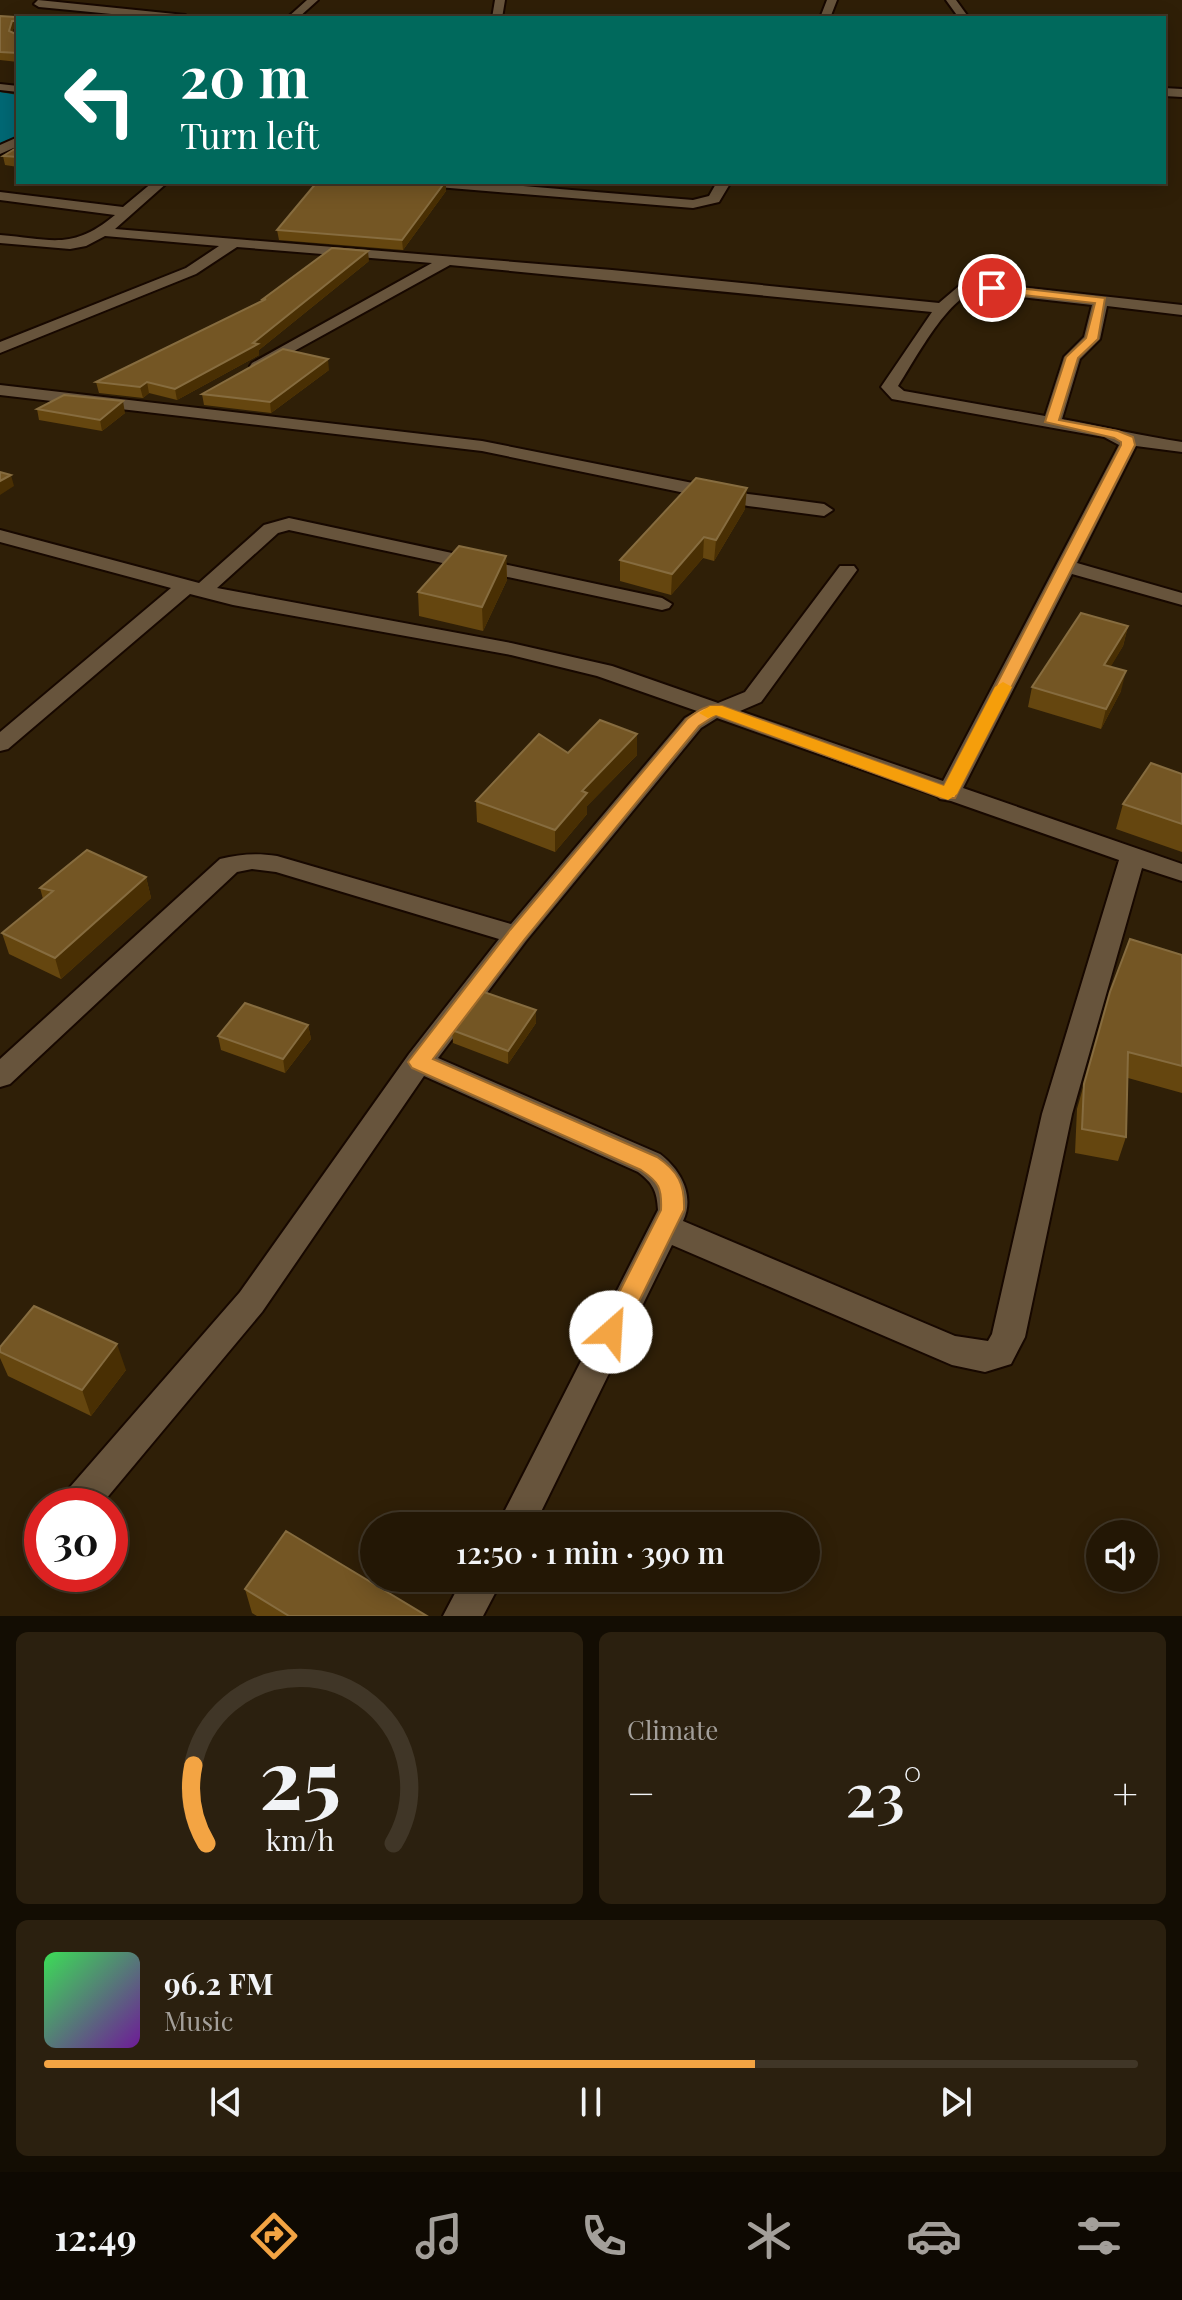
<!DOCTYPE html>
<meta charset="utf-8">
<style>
body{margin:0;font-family:"Playfair Display",serif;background:#2b200f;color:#f1f3f6;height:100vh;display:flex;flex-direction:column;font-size:30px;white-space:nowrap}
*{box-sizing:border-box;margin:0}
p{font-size:26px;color:#a39f9a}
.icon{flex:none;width:44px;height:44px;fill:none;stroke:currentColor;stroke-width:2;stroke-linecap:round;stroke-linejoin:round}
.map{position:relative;height:1616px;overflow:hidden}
.side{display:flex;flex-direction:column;gap:16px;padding:16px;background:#130d03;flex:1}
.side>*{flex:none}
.top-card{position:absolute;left:16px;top:16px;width:1150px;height:168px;border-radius:0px;box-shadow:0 4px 20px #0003,0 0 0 2px #403627;background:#00695c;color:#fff;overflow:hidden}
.controls{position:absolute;left:1086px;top:1520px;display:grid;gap:16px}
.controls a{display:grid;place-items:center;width:72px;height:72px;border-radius:50%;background:#231705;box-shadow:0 4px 20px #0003,0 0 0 2px #403627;font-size:40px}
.speed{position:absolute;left:24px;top:1488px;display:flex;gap:16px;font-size:40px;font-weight:700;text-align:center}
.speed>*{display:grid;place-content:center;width:104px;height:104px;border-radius:50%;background:#231705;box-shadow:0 4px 20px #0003,0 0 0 2px #403627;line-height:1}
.speed .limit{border:12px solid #d22;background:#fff;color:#111}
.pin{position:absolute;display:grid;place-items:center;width:68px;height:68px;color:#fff;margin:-34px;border:4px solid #fff;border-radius:50%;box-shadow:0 2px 8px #0007}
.me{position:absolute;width:88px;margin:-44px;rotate:26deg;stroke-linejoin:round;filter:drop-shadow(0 0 6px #0008)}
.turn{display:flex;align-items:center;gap:28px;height:168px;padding:0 32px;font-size:36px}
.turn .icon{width:104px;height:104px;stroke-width:2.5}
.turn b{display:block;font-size:56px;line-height:68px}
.big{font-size:60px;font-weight:600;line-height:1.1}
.side .widget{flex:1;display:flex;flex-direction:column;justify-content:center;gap:12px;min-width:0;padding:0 28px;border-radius:12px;background:#2b200f}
.side .dial{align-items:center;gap:0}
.dial svg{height:208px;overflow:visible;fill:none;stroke:#403627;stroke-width:7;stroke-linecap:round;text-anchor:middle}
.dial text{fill:#f1f3f6;stroke:none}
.song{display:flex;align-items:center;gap:24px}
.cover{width:96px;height:96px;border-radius:12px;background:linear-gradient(135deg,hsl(130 70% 55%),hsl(280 70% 35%))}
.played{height:8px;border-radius:4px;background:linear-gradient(90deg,#f3a443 65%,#403627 65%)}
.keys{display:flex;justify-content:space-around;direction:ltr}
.heat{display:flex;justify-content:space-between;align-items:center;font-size:44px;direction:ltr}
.side .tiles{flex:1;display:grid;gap:16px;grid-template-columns:1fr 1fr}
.widget:last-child{grid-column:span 2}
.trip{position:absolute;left:360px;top:1512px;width:460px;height:80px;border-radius:40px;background:#231705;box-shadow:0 4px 20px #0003,0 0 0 2px #403627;font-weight:600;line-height:80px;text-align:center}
.dock{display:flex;height:128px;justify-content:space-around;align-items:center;background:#0e0902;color:#a39f9a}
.dock .icon{width:56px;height:56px}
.dock .active{color:#f3a443}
.dock b{font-size:36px;color:#f1f3f6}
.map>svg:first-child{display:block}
</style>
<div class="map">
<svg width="1182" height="1616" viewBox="0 0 1182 1616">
<rect width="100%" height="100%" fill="#2f1f07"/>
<!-- water -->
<path fill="#016975" d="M 0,92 L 18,95 L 18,136 L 0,146 Z"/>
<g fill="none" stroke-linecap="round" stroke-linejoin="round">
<defs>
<path id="minor" d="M 38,0 L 185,15 L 190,18 L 153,18 L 39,7 L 34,4 Z
M 307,0 L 318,0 L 298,18 L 287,18 Z
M 495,0 L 505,0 L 502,18 L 492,18 Z
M 827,0 L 837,0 L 830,18 L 820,18 Z
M 946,0 L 956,0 L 969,18 L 959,18 Z
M 0,84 L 18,86 L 18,92 L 0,90 Z
M 1164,88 L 1182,89 L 1182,97 L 1164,96 Z
M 18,137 L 18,146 L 0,154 L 0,145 Z
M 153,182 L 168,182 L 115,229 L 612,270 L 939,303 L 959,286 L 976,282 L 1182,305 L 1182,315 L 1107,306 L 1100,339 L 1080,359 L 1062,419 C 1102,426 1141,436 1182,442 L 1182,452 L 1136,446 L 1077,563 L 1182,593 L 1182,605 L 1072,574 L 963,788 L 1182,864 L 1182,881 L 1142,868 L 1072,1114 L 1025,1337 L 1011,1364 L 985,1372 L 952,1365 L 672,1245 L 534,1526 L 497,1526 L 658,1210 C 657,1191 653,1183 638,1172 L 424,1076 L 262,1312 L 100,1506 L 59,1506 L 64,1494 L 240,1292 L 409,1054 L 499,939 L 276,872 L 252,869 L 237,872 L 10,1084 L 0,1087 L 0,1059 L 220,859 C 240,854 257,853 277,856 L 511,924 L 685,718 L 697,711 L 597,676 L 511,655 L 233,605 L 190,594 L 8,749 L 0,751 L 0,732 L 171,588 L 0,542 L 0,530 L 199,583 L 264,525 L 289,518 L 662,598 L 672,604 L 669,608 L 662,610 L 289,530 L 278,533 L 217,588 L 511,643 L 612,666 L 718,703 L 745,692 L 840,566 L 854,566 L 857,570 L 761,702 L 740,711 L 943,781 L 1119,445 L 1104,437 L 892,399 L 881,387 L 932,312 L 450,265 L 258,371 L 250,366 L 252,363 L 432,263 L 237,247 L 196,274 L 0,353 L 0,342 L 186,268 L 219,246 L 105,236 L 86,246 L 70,249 L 0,243 L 0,235 C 51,239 72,251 115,215 L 0,200 L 0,192 L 123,207 ZM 976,292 L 1092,305 L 1084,337 L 1064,357 L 1045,416 L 904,391 L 898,386 C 914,362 948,296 976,292 ZM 717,718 L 937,796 L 940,799 L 951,801 L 1119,860 L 1042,1114 L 992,1334 L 988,1341 L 955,1336 L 683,1221 C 695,1196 681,1170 660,1154 L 438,1058 L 526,941 L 701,728 Z
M 419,182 L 474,182 L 693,200 L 709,196 L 717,182 L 731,182 L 719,202 L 693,208 L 426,186 Z
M 0,385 L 482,441 L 748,494 L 824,504 L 833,510 L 824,516 L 748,506 L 482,451 L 0,395 Z
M 463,1578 L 503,1578 L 483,1616 L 443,1616 Z"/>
</defs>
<!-- minor casing -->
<use href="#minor" stroke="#170800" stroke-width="4"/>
<!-- minor -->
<use href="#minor" fill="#67543c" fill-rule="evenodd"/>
</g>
<!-- wall -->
<path fill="#65460f" d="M 0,16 L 13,29 L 12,32 L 18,35 L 18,62 L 0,60 Z
M 18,147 L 18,167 L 5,165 L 3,156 Z
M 446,182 L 446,191 L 403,250 L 279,240 L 277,230 Z
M 369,261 L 259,350 L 259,355 L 177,400 L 149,393 L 143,398 L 99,393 L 96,382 L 263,301 L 263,299 Z
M 329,370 L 271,413 L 204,405 L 202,394 Z
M 37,409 L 125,413 L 102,431 L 39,420 Z
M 745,509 L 714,561 L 703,558 L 671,595 L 620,581 L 620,560 Z
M 506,556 L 507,580 L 483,631 L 419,616 L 418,592 Z
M 1128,626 L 1123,646 L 1110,667 L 1121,691 L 1101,729 L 1028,707 L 1032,687 Z
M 637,734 L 637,755 L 587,806 L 587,814 L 555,852 L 477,822 L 476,801 L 568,753 Z
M 1182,774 L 1182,852 L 1116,829 L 1123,804 Z
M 146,877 L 151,898 L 61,979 L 9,954 L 2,933 L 43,899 L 40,888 Z
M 1182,955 L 1182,1093 L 1128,1078 L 1126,1137 L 1118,1161 L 1075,1153 L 1077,1109 L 1110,992 Z
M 536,1010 L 536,1023 L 508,1064 L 453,1043 L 452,1030 Z
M 308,1025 L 311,1039 L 285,1073 L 221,1050 L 218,1036 Z
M 0,1347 L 126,1370 L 91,1416 L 8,1376 L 0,1358 Z
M 245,1589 L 427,1616 L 257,1616 L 252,1613 Z"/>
<!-- shaded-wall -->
<path fill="#492f03" d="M 12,21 L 18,21 L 18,29 L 13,29 L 10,39 L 9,31 Z
M 446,182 L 446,191 L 403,250 L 402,240 Z
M 368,251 L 369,261 L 259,350 L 259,355 L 177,400 L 175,389 L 253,343 Z
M 328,359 L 329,370 L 271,413 L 270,402 Z
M 147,382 L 149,393 L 143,398 L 140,387 Z
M 123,401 L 125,413 L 102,431 L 100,420 Z
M 11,475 L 14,486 L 0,495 L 0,481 Z
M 747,488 L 745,509 L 714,561 L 716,540 Z
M 704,537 L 703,558 L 671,595 L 672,574 Z
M 506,556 L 507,580 L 483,631 L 482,607 Z
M 1128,626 L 1123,646 L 1100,685 L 1104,665 Z
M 1126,671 L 1121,691 L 1101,729 L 1106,709 Z
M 637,734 L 637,755 L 587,806 L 587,814 L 555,852 L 555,830 L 582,791 Z
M 146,877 L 151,898 L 61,979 L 55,958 Z
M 536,1010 L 536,1023 L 508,1064 L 508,1051 Z
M 308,1025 L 311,1039 L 285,1073 L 283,1059 Z
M 117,1344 L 126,1370 L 91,1416 L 82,1390 Z"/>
<!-- building -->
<path fill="#745624" stroke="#866c3f" stroke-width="2" d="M 0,16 L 31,18 L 18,18 L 18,21 L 12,21 L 9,31 L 18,35 L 18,53 L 0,52 Z
M 18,147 L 18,157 L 3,156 Z
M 317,182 L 445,182 L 402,240 L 277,230 Z
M 332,248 L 368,251 L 253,343 L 258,344 L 175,389 L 147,382 L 140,387 L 96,382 L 266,299 L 263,299 Z
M 283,349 L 328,359 L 270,402 L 202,394 Z
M 64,395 L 123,401 L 100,420 L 37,409 Z
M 0,472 L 11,475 L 0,481 Z
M 696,478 L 747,488 L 716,540 L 704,537 L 672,574 L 620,560 Z
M 459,546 L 506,556 L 482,607 L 418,592 Z
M 1081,613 L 1128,626 L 1104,665 L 1126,671 L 1106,709 L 1032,687 Z
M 600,720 L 637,734 L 582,791 L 587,793 L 555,830 L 476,801 L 539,734 L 568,753 Z
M 1151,763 L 1182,774 L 1182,824 L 1123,804 Z
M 87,850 L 146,877 L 55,958 L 2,933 L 53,891 L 40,888 Z
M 1130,939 L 1182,955 L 1182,1066 L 1128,1052 L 1126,1137 L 1082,1129 L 1084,1084 L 1110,992 Z
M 481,991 L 536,1010 L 508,1051 L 452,1030 Z
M 245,1003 L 308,1025 L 283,1059 L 218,1036 Z
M 34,1306 L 117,1344 L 82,1390 L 0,1352 L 0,1347 Z
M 286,1531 L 427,1616 L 289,1616 L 245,1589 Z"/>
<!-- route -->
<path fill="#f3a443" stroke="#9e6b2c" stroke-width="2" d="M 992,285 L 1105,298 L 1098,339 L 1078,358 L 1059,420 L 1118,431 L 1133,437 L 1135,445 L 955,798 L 942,798 L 716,715 L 699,726 L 524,940 L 433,1059 L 657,1157 C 678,1171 685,1184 684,1210 L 620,1340 L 611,1343 L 602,1340 L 599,1332 L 661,1210 C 662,1188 659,1182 641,1170 L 412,1068 L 408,1062 L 510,930 L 687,719 C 697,711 709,703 722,706 L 944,786 L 1121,445 L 1121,442 L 1114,438 L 1045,422 L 1066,357 L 1086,338 L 1095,303 L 988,291 L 988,286 Z"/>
<!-- slow -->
<path fill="#f59e0b" d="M 1003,682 L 1012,687 L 957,794 L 948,800 L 716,715 L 708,718 L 699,713 L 710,706 L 722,706 L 944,786 L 995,687 Z"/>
</svg>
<div class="controls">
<a><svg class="icon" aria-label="sound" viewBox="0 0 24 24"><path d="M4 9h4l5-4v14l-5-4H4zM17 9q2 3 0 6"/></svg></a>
</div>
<div class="speed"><div class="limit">30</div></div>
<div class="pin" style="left:992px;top:288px;background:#d93025"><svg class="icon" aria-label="arrive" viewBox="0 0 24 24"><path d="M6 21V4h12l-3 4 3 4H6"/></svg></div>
<svg class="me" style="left:611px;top:1332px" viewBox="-20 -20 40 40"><circle r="19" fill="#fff"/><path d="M0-13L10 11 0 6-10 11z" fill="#f3a443"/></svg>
<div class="trip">12:50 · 1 min · 390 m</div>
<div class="top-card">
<div class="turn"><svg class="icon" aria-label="left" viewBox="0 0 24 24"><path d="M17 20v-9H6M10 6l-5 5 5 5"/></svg><div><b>20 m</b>Turn left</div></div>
</div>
</div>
<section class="side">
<div class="tiles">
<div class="widget dial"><svg viewBox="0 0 100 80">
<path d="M14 69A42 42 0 1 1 86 69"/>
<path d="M14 69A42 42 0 0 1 9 39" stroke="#f3a443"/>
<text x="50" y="56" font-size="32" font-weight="700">25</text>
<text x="50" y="72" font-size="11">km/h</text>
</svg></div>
<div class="widget"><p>Climate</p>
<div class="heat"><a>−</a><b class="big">23°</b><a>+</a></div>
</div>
<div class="widget">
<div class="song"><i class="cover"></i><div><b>96.2 FM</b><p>Music</p></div></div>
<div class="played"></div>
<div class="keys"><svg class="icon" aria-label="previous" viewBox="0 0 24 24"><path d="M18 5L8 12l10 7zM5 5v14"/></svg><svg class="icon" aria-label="pause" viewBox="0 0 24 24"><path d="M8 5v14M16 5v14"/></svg><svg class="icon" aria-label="next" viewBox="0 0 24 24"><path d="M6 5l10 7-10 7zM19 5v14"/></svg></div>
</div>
</div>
</section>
<nav class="dock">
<b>12:49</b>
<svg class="icon active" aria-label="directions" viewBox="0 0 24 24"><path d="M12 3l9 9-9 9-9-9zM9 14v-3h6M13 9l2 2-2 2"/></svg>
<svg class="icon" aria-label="music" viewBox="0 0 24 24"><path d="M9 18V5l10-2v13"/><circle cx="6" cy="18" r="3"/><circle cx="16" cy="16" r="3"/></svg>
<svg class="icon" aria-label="phone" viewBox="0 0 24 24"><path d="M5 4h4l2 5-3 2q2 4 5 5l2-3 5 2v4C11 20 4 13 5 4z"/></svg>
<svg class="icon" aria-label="climate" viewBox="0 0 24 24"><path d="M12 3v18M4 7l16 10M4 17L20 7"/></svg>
<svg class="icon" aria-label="car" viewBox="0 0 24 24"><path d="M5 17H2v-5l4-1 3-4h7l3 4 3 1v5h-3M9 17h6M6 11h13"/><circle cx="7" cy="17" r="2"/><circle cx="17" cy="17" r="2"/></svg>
<svg class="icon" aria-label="filters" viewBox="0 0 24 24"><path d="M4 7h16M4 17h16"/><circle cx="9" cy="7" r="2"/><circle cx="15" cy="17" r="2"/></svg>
</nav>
